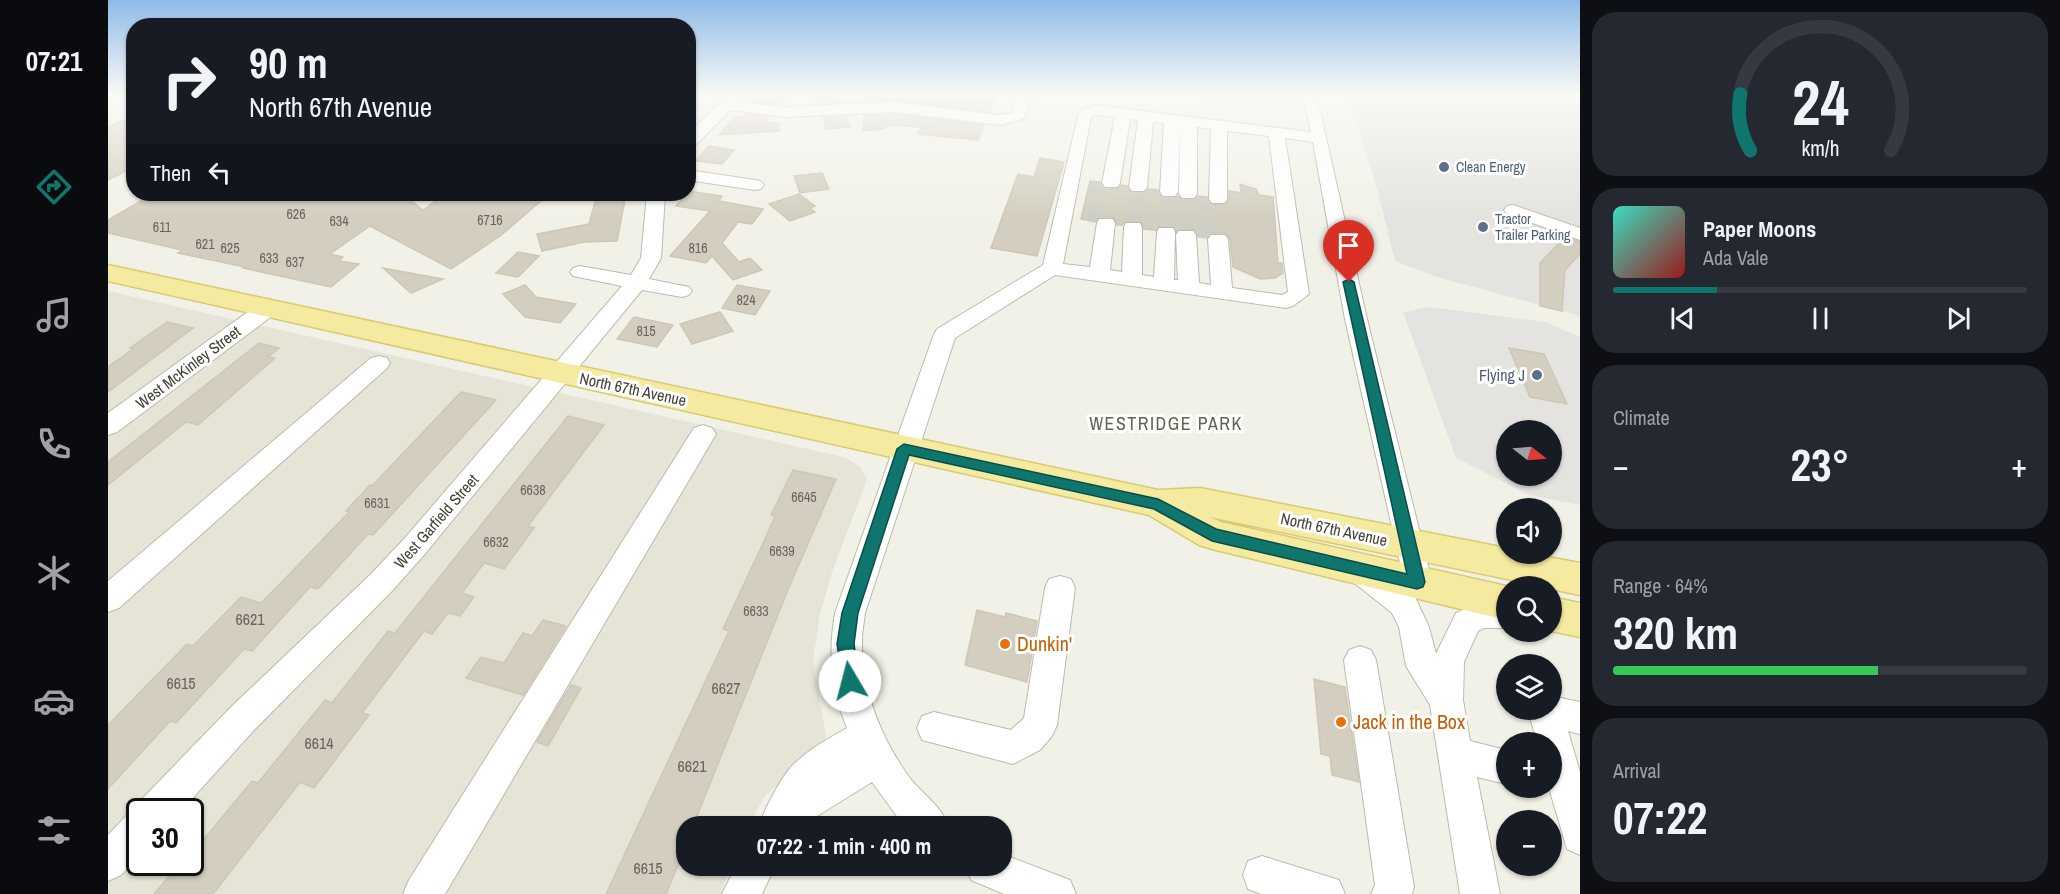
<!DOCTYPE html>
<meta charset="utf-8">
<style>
body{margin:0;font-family:"Archivo Narrow",sans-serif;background:#242831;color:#f1f3f6;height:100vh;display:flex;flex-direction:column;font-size:22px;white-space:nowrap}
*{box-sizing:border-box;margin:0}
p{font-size:20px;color:#9ea1a6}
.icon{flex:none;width:33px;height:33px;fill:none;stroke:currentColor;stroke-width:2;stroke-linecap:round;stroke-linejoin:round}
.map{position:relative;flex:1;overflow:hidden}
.drawer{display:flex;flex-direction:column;gap:12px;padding:12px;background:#0d0f14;width:480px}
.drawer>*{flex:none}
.hud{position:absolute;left:18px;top:18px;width:570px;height:183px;border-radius:24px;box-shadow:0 2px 4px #0004;background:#171b24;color:#f1f3f6;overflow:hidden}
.needle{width:39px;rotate:107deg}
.tools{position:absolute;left:1388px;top:420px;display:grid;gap:12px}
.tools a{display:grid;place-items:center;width:66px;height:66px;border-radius:50%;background:#171b24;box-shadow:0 2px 4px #0004;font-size:30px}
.speed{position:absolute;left:18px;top:798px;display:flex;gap:12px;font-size:30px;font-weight:700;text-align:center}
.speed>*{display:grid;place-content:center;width:78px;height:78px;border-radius:50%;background:#171b24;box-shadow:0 2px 4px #0004;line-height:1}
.speed .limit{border:3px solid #111;border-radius:9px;background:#fff;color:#111}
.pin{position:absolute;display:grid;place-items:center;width:51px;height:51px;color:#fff;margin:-62px -26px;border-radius:50% 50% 50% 0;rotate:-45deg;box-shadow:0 0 6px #0007}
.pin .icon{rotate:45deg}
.me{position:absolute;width:66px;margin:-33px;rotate:352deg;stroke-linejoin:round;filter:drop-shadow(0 0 4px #0008)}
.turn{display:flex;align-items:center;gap:21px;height:126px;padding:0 24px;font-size:27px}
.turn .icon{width:78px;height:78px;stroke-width:2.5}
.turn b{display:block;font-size:42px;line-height:51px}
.then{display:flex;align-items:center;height:57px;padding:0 24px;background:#0003;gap:12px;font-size:22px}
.big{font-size:45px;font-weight:700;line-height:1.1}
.drawer .tile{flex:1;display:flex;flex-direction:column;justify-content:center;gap:9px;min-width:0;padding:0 21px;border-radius:24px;background:#242831}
.drawer .dial{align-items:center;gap:0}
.dial svg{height:156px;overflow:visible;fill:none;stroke:#363941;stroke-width:7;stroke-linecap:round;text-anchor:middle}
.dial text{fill:#f1f3f6;stroke:none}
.song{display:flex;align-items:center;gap:18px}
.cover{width:72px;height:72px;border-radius:9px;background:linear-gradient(135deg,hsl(170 70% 55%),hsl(0 70% 35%))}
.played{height:6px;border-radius:3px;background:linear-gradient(90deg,#0f766e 25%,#363941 25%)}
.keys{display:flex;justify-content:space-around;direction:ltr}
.heat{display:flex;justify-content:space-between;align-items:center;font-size:33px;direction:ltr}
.charge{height:9px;border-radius:4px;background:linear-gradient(90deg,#34c759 64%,#363941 0)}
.trip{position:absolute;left:568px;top:816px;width:336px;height:60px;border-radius:24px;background:#171b24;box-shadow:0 2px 4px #0004;font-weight:700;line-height:60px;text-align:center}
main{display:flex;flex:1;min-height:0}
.tab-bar{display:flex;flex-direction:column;width:108px;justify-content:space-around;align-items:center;background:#090b0e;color:#9ea1a6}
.tab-bar .icon{width:42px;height:42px}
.tab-bar .selected{color:#0f766e}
.tab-bar b{font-size:27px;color:#f1f3f6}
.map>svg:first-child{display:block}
</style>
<main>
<nav class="tab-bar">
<b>07:21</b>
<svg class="icon selected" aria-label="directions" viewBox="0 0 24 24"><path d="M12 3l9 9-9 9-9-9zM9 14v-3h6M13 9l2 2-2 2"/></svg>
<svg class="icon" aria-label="music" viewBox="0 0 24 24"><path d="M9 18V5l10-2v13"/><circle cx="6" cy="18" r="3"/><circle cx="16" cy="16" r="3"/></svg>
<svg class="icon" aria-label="phone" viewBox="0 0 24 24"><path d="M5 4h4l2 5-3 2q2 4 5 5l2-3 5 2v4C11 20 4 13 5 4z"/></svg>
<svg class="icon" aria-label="climate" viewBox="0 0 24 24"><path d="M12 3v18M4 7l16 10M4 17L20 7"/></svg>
<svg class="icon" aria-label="car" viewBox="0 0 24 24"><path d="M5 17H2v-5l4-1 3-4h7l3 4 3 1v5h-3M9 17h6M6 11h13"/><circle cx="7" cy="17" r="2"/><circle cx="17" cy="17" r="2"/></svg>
<svg class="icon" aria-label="filters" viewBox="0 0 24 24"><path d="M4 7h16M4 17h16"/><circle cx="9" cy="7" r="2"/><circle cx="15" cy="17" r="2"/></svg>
</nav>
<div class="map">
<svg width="1472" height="894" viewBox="0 0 1472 894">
<rect width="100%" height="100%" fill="#f2f1e8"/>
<!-- residential -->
<path fill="#e6e4d7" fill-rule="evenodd" d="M 0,291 L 731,456 L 742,460 L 753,468 L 759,480 L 724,572 L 712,614 L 705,661 L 719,742 L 657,796 L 640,826 L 579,826 L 579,866 L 623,866 L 613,894 L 0,894 ZM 32,812 L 82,812 L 82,862 L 32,862 Z"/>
<!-- parking -->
<path fill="#e4e3e0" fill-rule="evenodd" d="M 1056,93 L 1179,93 L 1184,108 L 1174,106 Z
M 1240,93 L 1472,93 L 1472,316 L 1329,277 L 1287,261 L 1270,192 Z
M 1322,307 L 1438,322 L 1472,337 L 1472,505 L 1421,495 L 1348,458 L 1295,312 ZM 1398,430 L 1443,430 L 1443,476 L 1398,476 Z"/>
<!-- building -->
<path fill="#d3cebf" stroke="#cdc7b3" stroke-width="1.5" d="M 656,93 L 681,93 L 672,104 L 648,102 Z
M 707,93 L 729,93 L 733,102 L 710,103 Z
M 756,93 L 890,93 L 882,112 L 786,100 L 756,101 Z
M 637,114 L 661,117 L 657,122 L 672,124 L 671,131 L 611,135 L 627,117 L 633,118 Z
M 786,114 L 876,125 L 870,140 L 810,134 L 813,127 L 779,125 L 776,129 L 755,131 L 756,116 Z
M 26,116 L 26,167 L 0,180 L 0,127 Z
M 738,116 L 742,127 L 718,129 L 715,118 Z
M 601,146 L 626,150 L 614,164 L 588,161 Z
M 932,158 L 956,162 L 929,256 L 883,248 L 910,174 L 926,177 Z
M 714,173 L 721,189 L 692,193 L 686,176 Z
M 982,181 L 992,182 L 997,189 L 1009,189 L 1013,185 L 1019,186 L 1024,193 L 1036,193 L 1040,189 L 1050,190 L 1055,198 L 1070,196 L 1074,200 L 1086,200 L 1090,196 L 1099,197 L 1104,205 L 1118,204 L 1121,199 L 1121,191 L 1133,193 L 1132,184 L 1148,189 L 1151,195 L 1165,197 L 1170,263 L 1174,263 L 1175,273 L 1167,278 L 1152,279 L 1125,267 L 1122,239 L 1117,233 L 1103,233 L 1098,238 L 1090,236 L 1085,229 L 1069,230 L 1065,226 L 1051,226 L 1047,230 L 1036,229 L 1032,221 L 1018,221 L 1014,225 L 1009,225 L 1005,217 L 991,217 L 987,222 L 973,219 Z
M 580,191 L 614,196 L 611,201 L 655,209 L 644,224 L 630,222 L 614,243 L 631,262 L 642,258 L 654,270 L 625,280 L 604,256 L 598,263 L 562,256 L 602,211 L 568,206 Z
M 45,194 L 295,194 L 315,210 L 337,194 L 441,194 L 392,236 L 343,269 L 262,226 L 222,254 L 235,257 L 231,261 L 251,264 L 223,287 L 135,268 L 137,267 L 70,253 L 74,250 L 0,233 L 0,220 Z
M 498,194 L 518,194 L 509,241 L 476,242 L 434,251 L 429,234 L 481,224 L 488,199 L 497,198 Z
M 691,194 L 707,206 L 702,208 L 707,212 L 682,221 L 661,204 Z
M 1457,237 L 1472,242 L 1472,254 L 1457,270 L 1454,311 L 1432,306 L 1432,263 Z
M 410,252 L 431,256 L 410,277 L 388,273 Z
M 275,268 L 335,279 L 303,293 Z
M 417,285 L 428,297 L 468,304 L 452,323 L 417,317 L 395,294 Z
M 629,285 L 662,291 L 647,315 L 614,308 Z
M 612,312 L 625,331 L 584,344 L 572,324 Z
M 526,317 L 565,325 L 549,347 L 509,339 Z
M 59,322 L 85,328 L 0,392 L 0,367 L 25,349 L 22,348 Z
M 151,343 L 171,348 L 160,357 L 167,358 L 90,425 L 78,422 L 0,485 L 0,462 Z
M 1401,348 L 1436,354 L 1459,404 L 1422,397 Z
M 353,392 L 388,400 L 265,535 L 260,534 L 210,589 L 202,587 L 144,651 L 136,649 L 68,723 L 62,721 L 0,789 L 0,725 L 79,644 L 85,646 L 133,597 L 153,603 L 169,587 L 241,512 L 238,511 L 262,485 L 264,486 Z
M 460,416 L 496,425 L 420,526 L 426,528 L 396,569 L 376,563 L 354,593 L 366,597 L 352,616 L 340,613 L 324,634 L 316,631 L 254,713 L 261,715 L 206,788 L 192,782 L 105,894 L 46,894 L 62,875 L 66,876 L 77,862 L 82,862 L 82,856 L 144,781 L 150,783 L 217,700 L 224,703 L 280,631 L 287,633 Z
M 685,470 L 728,479 L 679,592 L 585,826 L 579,826 L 579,844 L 558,894 L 498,894 L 621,631 L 615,629 L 658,537 L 667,516 L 663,515 Z
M 869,610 L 897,617 L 898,613 L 929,621 L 919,682 L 857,665 Z
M 435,620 L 458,626 L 415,695 L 358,678 L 373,657 L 396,663 L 415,633 L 424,636 Z
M 1206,679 L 1237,687 L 1251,782 L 1224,775 L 1222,756 L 1213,754 Z
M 463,685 L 473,688 L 440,746 L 429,742 Z"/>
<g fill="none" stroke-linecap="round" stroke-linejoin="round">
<!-- minor-tunnel-far1 -->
<path stroke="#cfcec5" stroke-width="16" stroke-dasharray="16 8" stroke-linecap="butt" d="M 1097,197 L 1098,228
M 985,221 L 991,182
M 1025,227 L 1030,187
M 1058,228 L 1061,192
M 1078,228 L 1080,194"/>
<!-- minor-tunnel -->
<path stroke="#cfcec5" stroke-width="21" stroke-dasharray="21 10" stroke-linecap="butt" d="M 1098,226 L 1098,238
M 1058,232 L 1058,226
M 1078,235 L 1078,226"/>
<defs>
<path id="minor" d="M 622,93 L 637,93 L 630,102 L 678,107 L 786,102 L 892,115 L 904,113 L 912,93 L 926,93 L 915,119 L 892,125 L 786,112 L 678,117 L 622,110 L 586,147 L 580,149 L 580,134 Z
M 1194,93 L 1208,93 L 1259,319 L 1324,582 L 1319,591 L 1309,594 L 1302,592 L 1306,595 L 1321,627 L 1328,654 L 1348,613 L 1373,602 L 1398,602 L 1398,628 L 1376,628 L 1370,631 L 1356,662 L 1355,700 L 1362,741 L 1398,750 L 1398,784 L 1369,777 L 1392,894 L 1352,894 L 1322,705 L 1298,666 L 1291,627 L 1284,613 L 1244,581 L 1239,572 L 1244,563 C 1265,556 1281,576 1298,589 L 1237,319 L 1205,142 L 1177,138 L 1201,294 L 1185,306 L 1178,308 L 947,275 L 847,338 L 757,613 C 756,622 754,631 754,640 C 753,689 773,738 801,777 C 814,794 834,806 840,826 L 796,826 L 764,782 L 693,826 L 651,826 C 656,810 673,777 685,765 C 700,750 720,739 739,728 C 723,689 720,654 727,613 L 826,334 L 829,329 L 935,265 L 971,112 L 987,105 L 1203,132 ZM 989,115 L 1007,117 L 994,183 L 997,187 L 1009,187 L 1012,183 L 1022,119 L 1030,120 L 1021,187 L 1024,191 L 1036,191 L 1039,187 L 1045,122 L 1056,123 L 1052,192 L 1055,196 L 1067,196 L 1070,192 L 1072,125 L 1071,194 L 1074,198 L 1086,198 L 1089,194 L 1089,127 L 1103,129 L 1101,199 L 1104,203 L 1116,203 L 1119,199 L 1119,131 L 1161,136 L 1180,292 L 1174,295 L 1124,288 L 1120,239 L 1117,235 L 1103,235 L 1100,239 L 1103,285 L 1091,283 L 1088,235 L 1085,231 L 1071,231 L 1068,235 L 1070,280 L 1066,280 L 1067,232 L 1065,228 L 1051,228 L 1049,232 L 1046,277 L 1034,275 L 1034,227 L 1032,223 L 1018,223 L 1016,227 L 1014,272 L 1002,270 L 1007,223 L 1005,219 L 991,219 L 989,223 L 982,267 L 955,264 L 983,117 Z
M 580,170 L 647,180 L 653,181 L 656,185 L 653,189 L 647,190 L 580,180 Z
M 539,194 L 557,194 L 553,258 L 541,279 L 581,287 L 584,291 L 581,295 L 574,297 L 534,290 L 316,555 L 283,592 L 147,729 L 72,812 L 32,812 L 32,856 L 13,875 L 0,881 L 0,835 L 19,815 L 29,811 L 34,799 L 123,707 L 263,574 L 296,539 L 514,286 L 465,276 L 462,272 L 465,268 L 472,266 L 523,275 L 533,258 Z
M 1405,205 L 1472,228 L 1472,240 L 1399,214 L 1396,210 L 1399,206 Z
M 160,302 L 168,303 L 171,308 L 168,313 L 9,432 L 0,435 L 0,413 L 152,303 Z
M 271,356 L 279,358 L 282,363 L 279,368 L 11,608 L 0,612 L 0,581 L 263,358 Z
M 595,425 L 604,428 L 608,434 L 337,894 L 295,894 L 301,880 L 586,428 Z
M 952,576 L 963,579 L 967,588 L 949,725 L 944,736 L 932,750 L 905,764 L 814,740 L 809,728 L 814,716 L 826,712 L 903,730 L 916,718 L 937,588 L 941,579 Z
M 1252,646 L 1263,650 L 1268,660 L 1306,887 L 1304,894 L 1263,894 L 1267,885 L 1236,660 L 1241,650 Z
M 1443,696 L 1472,702 L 1472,734 L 1460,731 L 1472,772 L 1472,855 L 1459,849 L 1441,788 L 1443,788 L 1443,742 L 1429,742 L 1420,710 L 1443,710 Z
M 894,854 L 962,880 L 968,894 L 896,894 L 863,880 L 858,866 L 894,866 Z
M 1154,856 L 1231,880 L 1237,894 L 1153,894 L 1140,889 L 1135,875 L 1140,861 Z
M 628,866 L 667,866 L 654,894 L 614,894 Z"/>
<path id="major" d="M 0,265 L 1050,490 L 1092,488 L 1398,548 L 1398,554 L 1424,554 L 1472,563 L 1472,595 L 1443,589 L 1443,586 L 1432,586 L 1102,517 L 1113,522 L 1398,586 L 1398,620 L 1104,549 L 1091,545 L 1041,515 L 0,281 Z
M 1443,597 L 1472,603 L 1472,637 L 1443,631 Z"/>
</defs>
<!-- minor casing -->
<use href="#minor" stroke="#bdbaac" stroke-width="2"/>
<!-- major casing -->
<use href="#major" stroke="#d8ca71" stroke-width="3"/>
<!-- minor -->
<use href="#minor" fill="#fff" fill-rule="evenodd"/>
<!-- major -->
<use href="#major" fill="#f4eaa0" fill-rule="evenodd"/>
</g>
<!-- sky -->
<linearGradient id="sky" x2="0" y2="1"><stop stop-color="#8fbbe8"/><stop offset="0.43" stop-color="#f9f9f5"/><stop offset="1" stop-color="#f9f9f5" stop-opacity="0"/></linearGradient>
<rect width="1472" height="218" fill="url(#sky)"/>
<!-- route -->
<path fill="#0f766e" stroke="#0a4d48" stroke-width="1.5" d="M 1241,279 L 1246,282 L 1317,582 L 1315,587 L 1309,589 L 1104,541 L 1046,509 L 801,455 L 750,613 L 746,644 L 751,681 L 749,687 L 742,689 L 736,687 L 729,644 L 734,613 L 789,449 L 796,444 L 1050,499 L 1108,529 L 1299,574 L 1235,282 Z"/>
<!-- markers -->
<g fill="#5c6f8a" stroke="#fff" stroke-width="2">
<circle cx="1336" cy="167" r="6"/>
<circle cx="1375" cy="227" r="6"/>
<circle cx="1429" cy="375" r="6"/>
</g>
<g fill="#e8710a" stroke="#fff" stroke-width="2">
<circle cx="897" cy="644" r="6"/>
<circle cx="1233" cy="722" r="6"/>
</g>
<g text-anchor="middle" stroke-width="6" stroke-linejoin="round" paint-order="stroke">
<!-- far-service labels -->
<g font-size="14" fill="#4e5e75" stroke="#fff" text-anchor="start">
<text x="1348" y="172">Clean Energy</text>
<text x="1387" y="224">Tractor<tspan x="1387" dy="16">Trailer Parking</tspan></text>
</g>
<!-- number labels -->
<g font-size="14" fill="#68655a">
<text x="188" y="219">626</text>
<text x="382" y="225">6716</text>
<text x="231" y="226">634</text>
<text x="54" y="232">611</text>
<text x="97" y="249">621</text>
<text x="122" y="253">625</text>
<text x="590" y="253">816</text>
<text x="161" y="263">633</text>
<text x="187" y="267">637</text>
<text x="638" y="305">824</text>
<text x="538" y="336">815</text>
<text x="425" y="495">6638</text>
<text x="696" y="502">6645</text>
<text x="269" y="508">6631</text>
<text x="388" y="547">6632</text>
<text x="674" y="556">6639</text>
<text x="648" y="616">6633</text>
</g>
<!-- street labels -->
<g font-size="16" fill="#454238" stroke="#fff">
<text transform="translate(80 367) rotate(-37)" y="6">West McKinley Street</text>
<text transform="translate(525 389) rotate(12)" y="6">North 67th Avenue</text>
<text transform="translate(328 521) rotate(-49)" y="6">West Garfield Street</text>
<text transform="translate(1226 529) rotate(12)" y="6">North 67th Avenue</text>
</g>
<!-- service labels -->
<g font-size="16" fill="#4e5e75" stroke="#fff" text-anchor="end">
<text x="1417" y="381">Flying J</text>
</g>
<!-- near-number labels -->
<g font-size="16" fill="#68655a">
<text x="142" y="625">6621</text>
<text x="73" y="689">6615</text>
<text x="618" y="694">6627</text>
<text x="211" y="749">6614</text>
<text x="584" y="772">6621</text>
<text x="540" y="874">6615</text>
</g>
<!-- neighbourhood labels -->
<g font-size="18" letter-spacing="1.5" fill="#676150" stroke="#fff">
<text x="1058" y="430">WESTRIDGE PARK</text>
</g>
<!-- near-food labels -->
<g font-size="20" fill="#c56008" stroke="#fff" text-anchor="start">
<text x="909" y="651">Dunkin'</text>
<text x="1245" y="729">Jack in the Box</text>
</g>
</g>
</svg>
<div class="tools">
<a><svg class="needle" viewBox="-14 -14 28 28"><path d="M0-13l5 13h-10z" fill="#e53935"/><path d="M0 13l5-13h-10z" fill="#9ea1a6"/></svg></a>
<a><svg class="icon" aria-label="sound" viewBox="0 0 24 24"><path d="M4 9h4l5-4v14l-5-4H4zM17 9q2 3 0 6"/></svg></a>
<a><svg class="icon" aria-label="search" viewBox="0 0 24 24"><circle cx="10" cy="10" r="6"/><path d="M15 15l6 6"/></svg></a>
<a><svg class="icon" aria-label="layers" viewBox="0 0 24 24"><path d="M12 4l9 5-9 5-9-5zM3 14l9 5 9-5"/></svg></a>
<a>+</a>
<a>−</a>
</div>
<div class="speed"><div class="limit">30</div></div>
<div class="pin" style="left:1241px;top:282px;background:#d93025"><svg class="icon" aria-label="arrive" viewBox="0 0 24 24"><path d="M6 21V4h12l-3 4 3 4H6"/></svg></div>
<svg class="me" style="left:742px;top:681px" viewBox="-20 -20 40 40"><circle r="19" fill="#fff"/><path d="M0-13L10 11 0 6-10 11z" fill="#0f766e"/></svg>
<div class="trip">07:22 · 1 min · 400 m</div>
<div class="hud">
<div class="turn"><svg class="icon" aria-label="right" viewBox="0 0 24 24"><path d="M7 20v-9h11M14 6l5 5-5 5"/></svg><div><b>90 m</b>North 67th Avenue</div></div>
<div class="then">Then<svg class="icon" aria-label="left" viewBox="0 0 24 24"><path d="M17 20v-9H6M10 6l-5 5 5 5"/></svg></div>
</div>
</div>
<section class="drawer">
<div class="tile dial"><svg viewBox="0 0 100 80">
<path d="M14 69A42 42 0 1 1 86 69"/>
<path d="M14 69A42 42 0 0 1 9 40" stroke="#0f766e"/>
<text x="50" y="56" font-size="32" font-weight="700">24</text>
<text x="50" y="72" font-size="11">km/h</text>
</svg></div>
<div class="tile">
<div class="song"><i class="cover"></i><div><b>Paper Moons</b><p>Ada Vale</p></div></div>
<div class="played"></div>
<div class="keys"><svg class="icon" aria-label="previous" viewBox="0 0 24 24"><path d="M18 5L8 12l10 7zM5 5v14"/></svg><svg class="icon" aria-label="pause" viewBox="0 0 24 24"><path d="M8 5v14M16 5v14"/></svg><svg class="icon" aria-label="next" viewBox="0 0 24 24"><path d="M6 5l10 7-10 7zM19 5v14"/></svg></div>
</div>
<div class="tile"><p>Climate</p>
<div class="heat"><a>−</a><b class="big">23°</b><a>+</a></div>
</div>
<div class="tile"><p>Range · 64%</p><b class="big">320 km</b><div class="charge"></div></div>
<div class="tile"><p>Arrival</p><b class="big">07:22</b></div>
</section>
</main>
